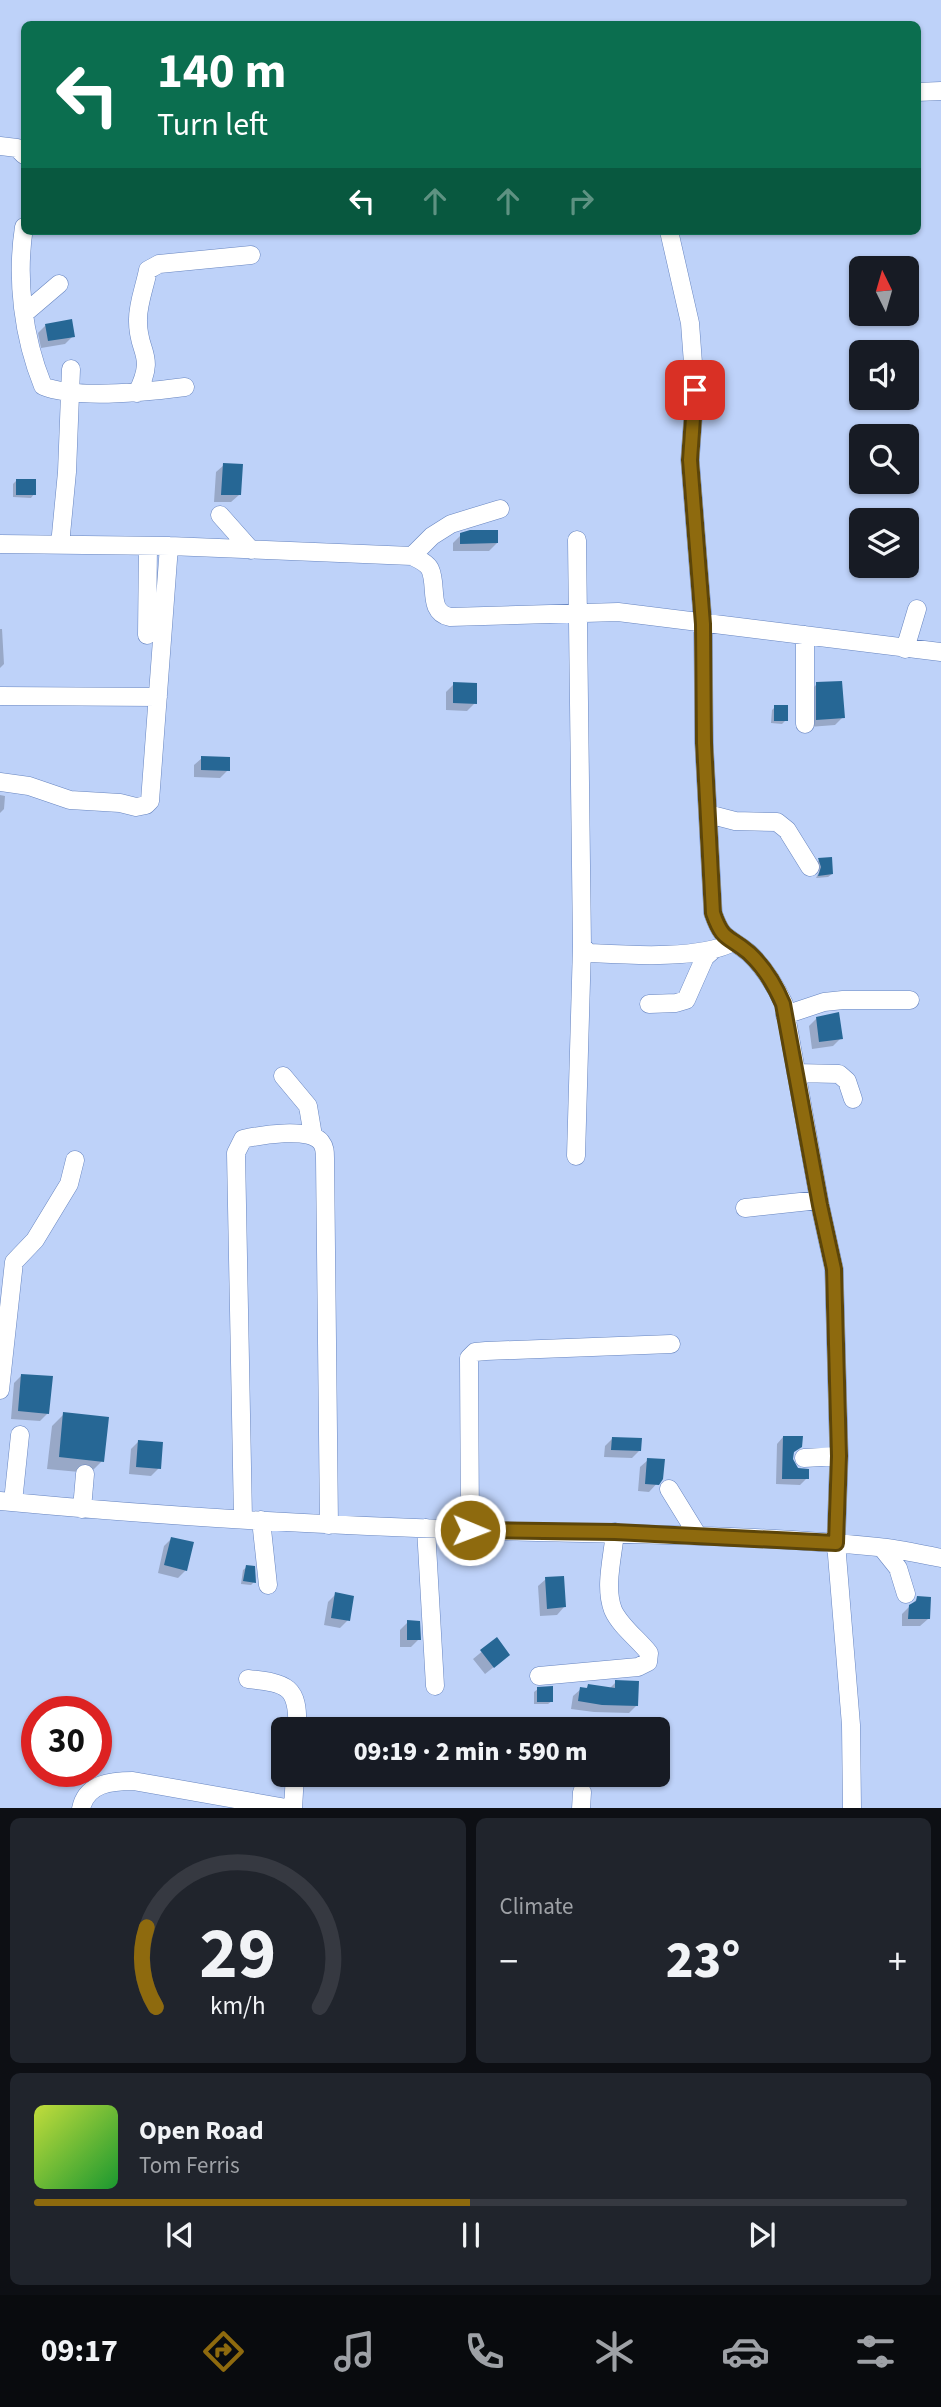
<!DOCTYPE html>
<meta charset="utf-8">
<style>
body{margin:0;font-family:"Source Sans 3",sans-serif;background:#20242c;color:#f1f3f6;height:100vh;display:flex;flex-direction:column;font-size:26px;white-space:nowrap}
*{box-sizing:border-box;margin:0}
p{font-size:23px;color:#9ea1a6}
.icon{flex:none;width:38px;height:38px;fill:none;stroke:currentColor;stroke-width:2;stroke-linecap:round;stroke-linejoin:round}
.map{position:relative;height:1808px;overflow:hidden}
.sheet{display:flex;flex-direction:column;gap:10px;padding:10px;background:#0d0f14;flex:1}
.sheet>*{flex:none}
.top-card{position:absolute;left:21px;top:21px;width:900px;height:214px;border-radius:10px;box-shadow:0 2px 5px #0004;background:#0b6e4f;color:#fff;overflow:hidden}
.needle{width:46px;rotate:355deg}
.tools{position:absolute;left:849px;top:256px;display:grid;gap:14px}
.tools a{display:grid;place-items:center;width:70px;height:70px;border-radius:10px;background:#171b24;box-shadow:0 2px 5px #0004;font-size:35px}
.speed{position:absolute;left:21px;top:1696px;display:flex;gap:14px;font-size:35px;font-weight:700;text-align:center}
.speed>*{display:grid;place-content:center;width:91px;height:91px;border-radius:50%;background:#171b24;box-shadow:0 2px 5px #0004;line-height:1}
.speed .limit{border:10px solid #d22;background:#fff;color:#111}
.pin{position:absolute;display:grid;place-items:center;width:60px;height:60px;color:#fff;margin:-30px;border-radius:14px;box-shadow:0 4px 10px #0006}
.me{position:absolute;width:77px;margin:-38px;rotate:91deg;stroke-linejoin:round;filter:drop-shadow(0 0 5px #0008)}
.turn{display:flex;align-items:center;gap:24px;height:147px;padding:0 21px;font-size:32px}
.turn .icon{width:91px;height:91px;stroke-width:2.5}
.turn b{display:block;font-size:49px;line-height:60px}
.lanes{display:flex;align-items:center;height:66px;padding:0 21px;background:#0003;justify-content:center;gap:35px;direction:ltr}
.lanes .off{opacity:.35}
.big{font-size:52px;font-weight:800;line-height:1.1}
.sheet .widget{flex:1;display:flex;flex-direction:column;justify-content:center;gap:10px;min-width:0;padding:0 24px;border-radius:10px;background:#20242c}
.sheet .dial{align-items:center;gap:0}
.dial svg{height:182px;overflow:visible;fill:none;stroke:#363941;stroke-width:7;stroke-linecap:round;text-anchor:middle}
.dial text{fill:#f1f3f6;stroke:none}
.song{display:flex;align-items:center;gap:21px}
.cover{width:84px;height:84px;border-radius:10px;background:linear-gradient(135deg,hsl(70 70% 55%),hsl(130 70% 35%))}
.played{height:7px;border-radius:4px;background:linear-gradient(90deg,#8e6a0e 50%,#363941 50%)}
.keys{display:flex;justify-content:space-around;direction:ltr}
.heat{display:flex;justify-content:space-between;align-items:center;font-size:38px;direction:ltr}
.sheet .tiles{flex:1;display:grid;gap:10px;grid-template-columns:1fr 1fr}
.widget:last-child{grid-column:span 2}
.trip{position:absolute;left:271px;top:1717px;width:399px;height:70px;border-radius:10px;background:#171b24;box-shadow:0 2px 5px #0004;font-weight:800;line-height:70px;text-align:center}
.menu{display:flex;height:112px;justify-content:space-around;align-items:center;background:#090b0e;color:#9ea1a6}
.menu .icon{width:49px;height:49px}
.menu .on{color:#8e6a0e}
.menu b{font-size:32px;color:#f1f3f6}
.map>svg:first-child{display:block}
</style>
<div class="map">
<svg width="941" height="1809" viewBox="0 0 941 1809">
<rect width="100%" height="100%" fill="#bed2f9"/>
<!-- shadow -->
<path fill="#0003" d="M 46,325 L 73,336 L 65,344 L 41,348 L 38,333 Z
M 224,465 L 239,495 L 231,502 L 214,502 L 216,472 Z
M 17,480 L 34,494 L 31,498 L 13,497 L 13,484 Z
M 461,535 L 497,543 L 489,551 L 453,551 L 453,543 Z
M 0,629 L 2,629 L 4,664 L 0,668 Z
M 454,684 L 475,703 L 467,711 L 446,710 L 446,692 Z
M 817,684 L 843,717 L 835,725 L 809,727 L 809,692 Z
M 775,707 L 786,720 L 782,724 L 771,723 L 772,710 Z
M 202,758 L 228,770 L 220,778 L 194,777 L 194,765 Z
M 0,795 L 5,796 L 4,809 L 0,813 Z
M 819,860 L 832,874 L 828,877 L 816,878 L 819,872 L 816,863 Z
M 817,1018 L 841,1038 L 833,1046 L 812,1049 L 809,1026 Z
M 22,1375 L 48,1413 L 40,1421 L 11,1419 L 14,1383 Z
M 64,1414 L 102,1461 L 90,1473 L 47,1469 L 52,1426 Z
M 783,1437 L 800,1446 L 792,1454 L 791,1460 L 807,1478 L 800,1485 L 776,1484 L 777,1444 Z
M 613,1438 L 640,1450 L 632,1458 L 604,1457 L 605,1446 Z
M 139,1441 L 159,1468 L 151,1476 L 129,1474 L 131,1449 Z
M 648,1460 L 662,1478 L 649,1492 L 638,1491 L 640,1467 Z
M 171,1539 L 186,1570 L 178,1578 L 158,1573 L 164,1546 Z
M 247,1567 L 254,1582 L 251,1585 L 241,1584 L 243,1570 Z
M 546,1579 L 564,1607 L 557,1615 L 540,1616 L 538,1586 Z
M 336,1594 L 348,1620 L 340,1628 L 324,1625 L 328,1602 Z
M 918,1598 L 928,1619 L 920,1626 L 902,1626 L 902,1614 Z
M 408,1622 L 419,1639 L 411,1647 L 400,1647 L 400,1630 Z
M 496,1640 L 500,1662 L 485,1674 L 473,1659 Z
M 616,1682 L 637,1705 L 629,1713 L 594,1712 L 571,1709 L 573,1696 L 581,1689 L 585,1689 L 589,1686 L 609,1689 Z
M 538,1689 L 552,1701 L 548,1704 L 534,1704 L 534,1692 Z"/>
<!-- building -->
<path fill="#266795" d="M 72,319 L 75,337 L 48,341 L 45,324 Z
M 223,463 L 243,464 L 241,495 L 221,495 Z
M 16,479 L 36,479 L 36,495 L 16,495 Z
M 470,530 L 498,530 L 498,543 L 460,544 L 460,533 Z
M 842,681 L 845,718 L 816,720 L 816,682 Z
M 453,682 L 477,683 L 477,704 L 453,703 Z
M 774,705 L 788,705 L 788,721 L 774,721 Z
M 201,756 L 230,757 L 230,771 L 201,770 Z
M 832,857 L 833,874 L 818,876 L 821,867 L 818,858 Z
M 839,1012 L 843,1039 L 819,1042 L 816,1017 Z
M 21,1374 L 53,1376 L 49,1414 L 18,1411 Z
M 63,1412 L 109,1417 L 104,1462 L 59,1457 Z
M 783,1436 L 803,1436 L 802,1447 L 794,1452 L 793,1459 L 798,1468 L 809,1469 L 809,1479 L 782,1479 Z
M 612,1437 L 642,1438 L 641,1451 L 611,1450 Z
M 138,1440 L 163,1442 L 161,1469 L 136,1467 Z
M 647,1458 L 665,1459 L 663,1479 L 659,1485 L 645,1484 Z
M 171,1537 L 194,1542 L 187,1571 L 164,1565 Z
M 246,1565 L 255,1566 L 256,1583 L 243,1581 Z
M 564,1576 L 566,1607 L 547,1609 L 545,1577 Z
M 335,1592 L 354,1596 L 350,1621 L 331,1618 Z
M 917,1596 L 931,1597 L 930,1619 L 908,1619 L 909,1605 L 916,1601 Z
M 407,1620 L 420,1621 L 421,1640 L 407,1640 Z
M 497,1637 L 510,1655 L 494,1668 L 480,1650 Z
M 615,1680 L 639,1681 L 638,1706 L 602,1705 L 578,1701 L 580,1687 L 587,1688 L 588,1684 L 615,1688 Z
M 553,1686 L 553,1702 L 537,1702 L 537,1687 Z"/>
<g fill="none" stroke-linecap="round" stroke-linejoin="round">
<defs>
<path id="minor" d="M 917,92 L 941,91
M 0,146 L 17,148 L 24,155
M 24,227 C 16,279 23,337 43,386 C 77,400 147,392 185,387
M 669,231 L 690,323 L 695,390 L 690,460 L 703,624 L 704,743 L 713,913 C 723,942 728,935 749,953 C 764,967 775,985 784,1004 L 820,1205 L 834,1269 L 839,1456 L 836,1543 L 851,1725 L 852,1809
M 25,313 L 59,284
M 137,393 C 157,353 137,354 138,319 C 138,303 145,286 148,270 L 159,264 L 251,255
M 220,515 L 251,550
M 577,540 L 582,946 L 589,953 C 627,955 700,960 733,942
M 0,544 L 169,546 L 412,556 C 418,559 427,563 430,569 C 438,586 427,612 450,617 L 618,612 L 941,652
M 60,545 L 67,472 L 71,369
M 412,556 L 432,536 L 451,524 L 500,509
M 147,635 L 148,546
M 805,635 L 805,724
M 905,649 L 917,609
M 0,696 L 158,697
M 0,782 L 29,786 L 70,800 L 120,803 L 136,807 L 146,805 L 150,801 L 169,546
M 708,814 L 735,821 L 777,822 L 787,830 L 810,867
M 649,1004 L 676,1003 L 686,1000 L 705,957 L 713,950
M 785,1015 L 824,1002 L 843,1000 L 910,1000
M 796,1073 L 839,1074 L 847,1081 L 853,1099
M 283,1076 L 308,1106 L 313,1136
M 576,1156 L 582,946
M 745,1208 L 819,1200
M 0,1390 L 14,1262 L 35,1240 L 69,1184 L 75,1160
M 804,1458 L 839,1456
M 669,1489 L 698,1536
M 0,1501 C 157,1516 314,1525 471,1530 C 607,1535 743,1533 878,1547 C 899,1549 920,1554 941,1558
M 13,1502 L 20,1435
M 82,1509 L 85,1474
M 243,1519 L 236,1153 L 243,1139 C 261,1135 309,1127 321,1142 C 325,1147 325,1152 325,1158 L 329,1525
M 261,1520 L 268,1585
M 426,1528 L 435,1686
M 470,1530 L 469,1358 L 475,1352 L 486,1351 L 671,1344
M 882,1548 L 898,1568 L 906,1594
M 539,1676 L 638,1667 L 648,1662 L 649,1653 C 638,1639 620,1626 613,1610 C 604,1587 613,1556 615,1532
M 248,1679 C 287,1683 299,1686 297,1729
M 81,1809 C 86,1783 112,1781 133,1781 L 292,1809
M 293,1809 L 295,1774
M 581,1809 L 582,1792"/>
</defs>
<!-- minor casing -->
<use href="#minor" stroke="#6785c0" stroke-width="19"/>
<!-- minor -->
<use href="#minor" stroke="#fff" stroke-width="18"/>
</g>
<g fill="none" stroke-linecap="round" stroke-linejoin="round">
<defs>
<path id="route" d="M 470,1530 L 615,1532 L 836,1543 L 839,1456 L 834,1269 L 820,1205 L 783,1004 C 775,985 764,967 749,953 C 728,935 723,942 713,913 L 704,743 L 703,624 L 690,460 L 695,390"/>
</defs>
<!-- route casing -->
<use href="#route" stroke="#5c4509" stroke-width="18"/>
<!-- route -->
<use href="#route" stroke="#8e6a0e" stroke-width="12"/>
</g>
</svg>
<div class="tools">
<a><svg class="needle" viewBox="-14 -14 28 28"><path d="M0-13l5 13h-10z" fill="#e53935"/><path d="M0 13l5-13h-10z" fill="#9ea1a6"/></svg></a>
<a><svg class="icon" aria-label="sound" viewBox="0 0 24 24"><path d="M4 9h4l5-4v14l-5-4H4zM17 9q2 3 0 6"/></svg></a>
<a><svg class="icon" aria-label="search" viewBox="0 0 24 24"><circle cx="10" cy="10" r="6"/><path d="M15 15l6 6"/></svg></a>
<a><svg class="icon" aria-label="layers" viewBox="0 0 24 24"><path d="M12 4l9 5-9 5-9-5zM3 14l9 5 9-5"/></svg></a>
</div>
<div class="speed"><div class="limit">30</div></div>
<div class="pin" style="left:695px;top:390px;background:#d93025"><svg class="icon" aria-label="arrive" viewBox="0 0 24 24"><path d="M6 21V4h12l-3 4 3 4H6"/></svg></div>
<svg class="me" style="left:470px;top:1530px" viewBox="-20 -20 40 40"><circle r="17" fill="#8e6a0e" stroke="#fff" stroke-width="3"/><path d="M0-11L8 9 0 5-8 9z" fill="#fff"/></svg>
<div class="trip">09:19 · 2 min · 590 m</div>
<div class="top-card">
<div class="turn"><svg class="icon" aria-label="left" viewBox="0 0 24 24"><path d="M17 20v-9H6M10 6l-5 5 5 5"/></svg><div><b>140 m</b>Turn left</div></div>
<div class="lanes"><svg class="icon" aria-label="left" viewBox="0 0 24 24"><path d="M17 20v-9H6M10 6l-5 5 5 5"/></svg><svg class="icon off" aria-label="ahead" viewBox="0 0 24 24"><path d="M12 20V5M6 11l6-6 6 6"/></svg><svg class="icon off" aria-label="ahead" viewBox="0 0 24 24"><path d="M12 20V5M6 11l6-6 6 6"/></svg><svg class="icon off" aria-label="right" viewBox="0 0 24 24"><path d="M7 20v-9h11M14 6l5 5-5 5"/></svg></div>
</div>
</div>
<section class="sheet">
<div class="tiles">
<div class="widget dial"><svg viewBox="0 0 100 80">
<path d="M14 69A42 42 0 1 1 86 69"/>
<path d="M14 69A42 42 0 0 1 10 34" stroke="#8e6a0e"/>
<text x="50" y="56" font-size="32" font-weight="700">29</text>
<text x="50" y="72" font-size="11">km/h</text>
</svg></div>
<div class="widget"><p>Climate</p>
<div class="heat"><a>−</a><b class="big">23°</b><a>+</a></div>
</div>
<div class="widget">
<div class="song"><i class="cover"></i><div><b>Open Road</b><p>Tom Ferris</p></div></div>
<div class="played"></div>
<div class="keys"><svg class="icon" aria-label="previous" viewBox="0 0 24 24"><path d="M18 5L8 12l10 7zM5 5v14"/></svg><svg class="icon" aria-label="pause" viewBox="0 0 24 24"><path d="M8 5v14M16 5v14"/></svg><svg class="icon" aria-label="next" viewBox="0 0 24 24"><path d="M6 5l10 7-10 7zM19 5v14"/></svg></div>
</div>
</div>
</section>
<nav class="menu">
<b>09:17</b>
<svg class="icon on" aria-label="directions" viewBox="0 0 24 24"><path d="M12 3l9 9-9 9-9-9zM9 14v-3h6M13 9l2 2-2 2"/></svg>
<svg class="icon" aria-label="music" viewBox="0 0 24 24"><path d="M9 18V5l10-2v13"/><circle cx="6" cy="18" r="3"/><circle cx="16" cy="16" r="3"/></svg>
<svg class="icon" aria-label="phone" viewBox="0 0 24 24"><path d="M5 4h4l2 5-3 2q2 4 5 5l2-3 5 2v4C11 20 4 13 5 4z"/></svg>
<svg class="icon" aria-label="climate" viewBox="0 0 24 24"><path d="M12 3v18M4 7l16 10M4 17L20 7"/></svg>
<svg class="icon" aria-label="car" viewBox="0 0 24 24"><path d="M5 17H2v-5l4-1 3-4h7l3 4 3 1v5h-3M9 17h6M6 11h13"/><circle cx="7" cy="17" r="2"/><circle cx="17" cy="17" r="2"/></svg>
<svg class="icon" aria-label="filters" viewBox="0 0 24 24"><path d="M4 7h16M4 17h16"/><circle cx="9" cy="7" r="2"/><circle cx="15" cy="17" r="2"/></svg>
</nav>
